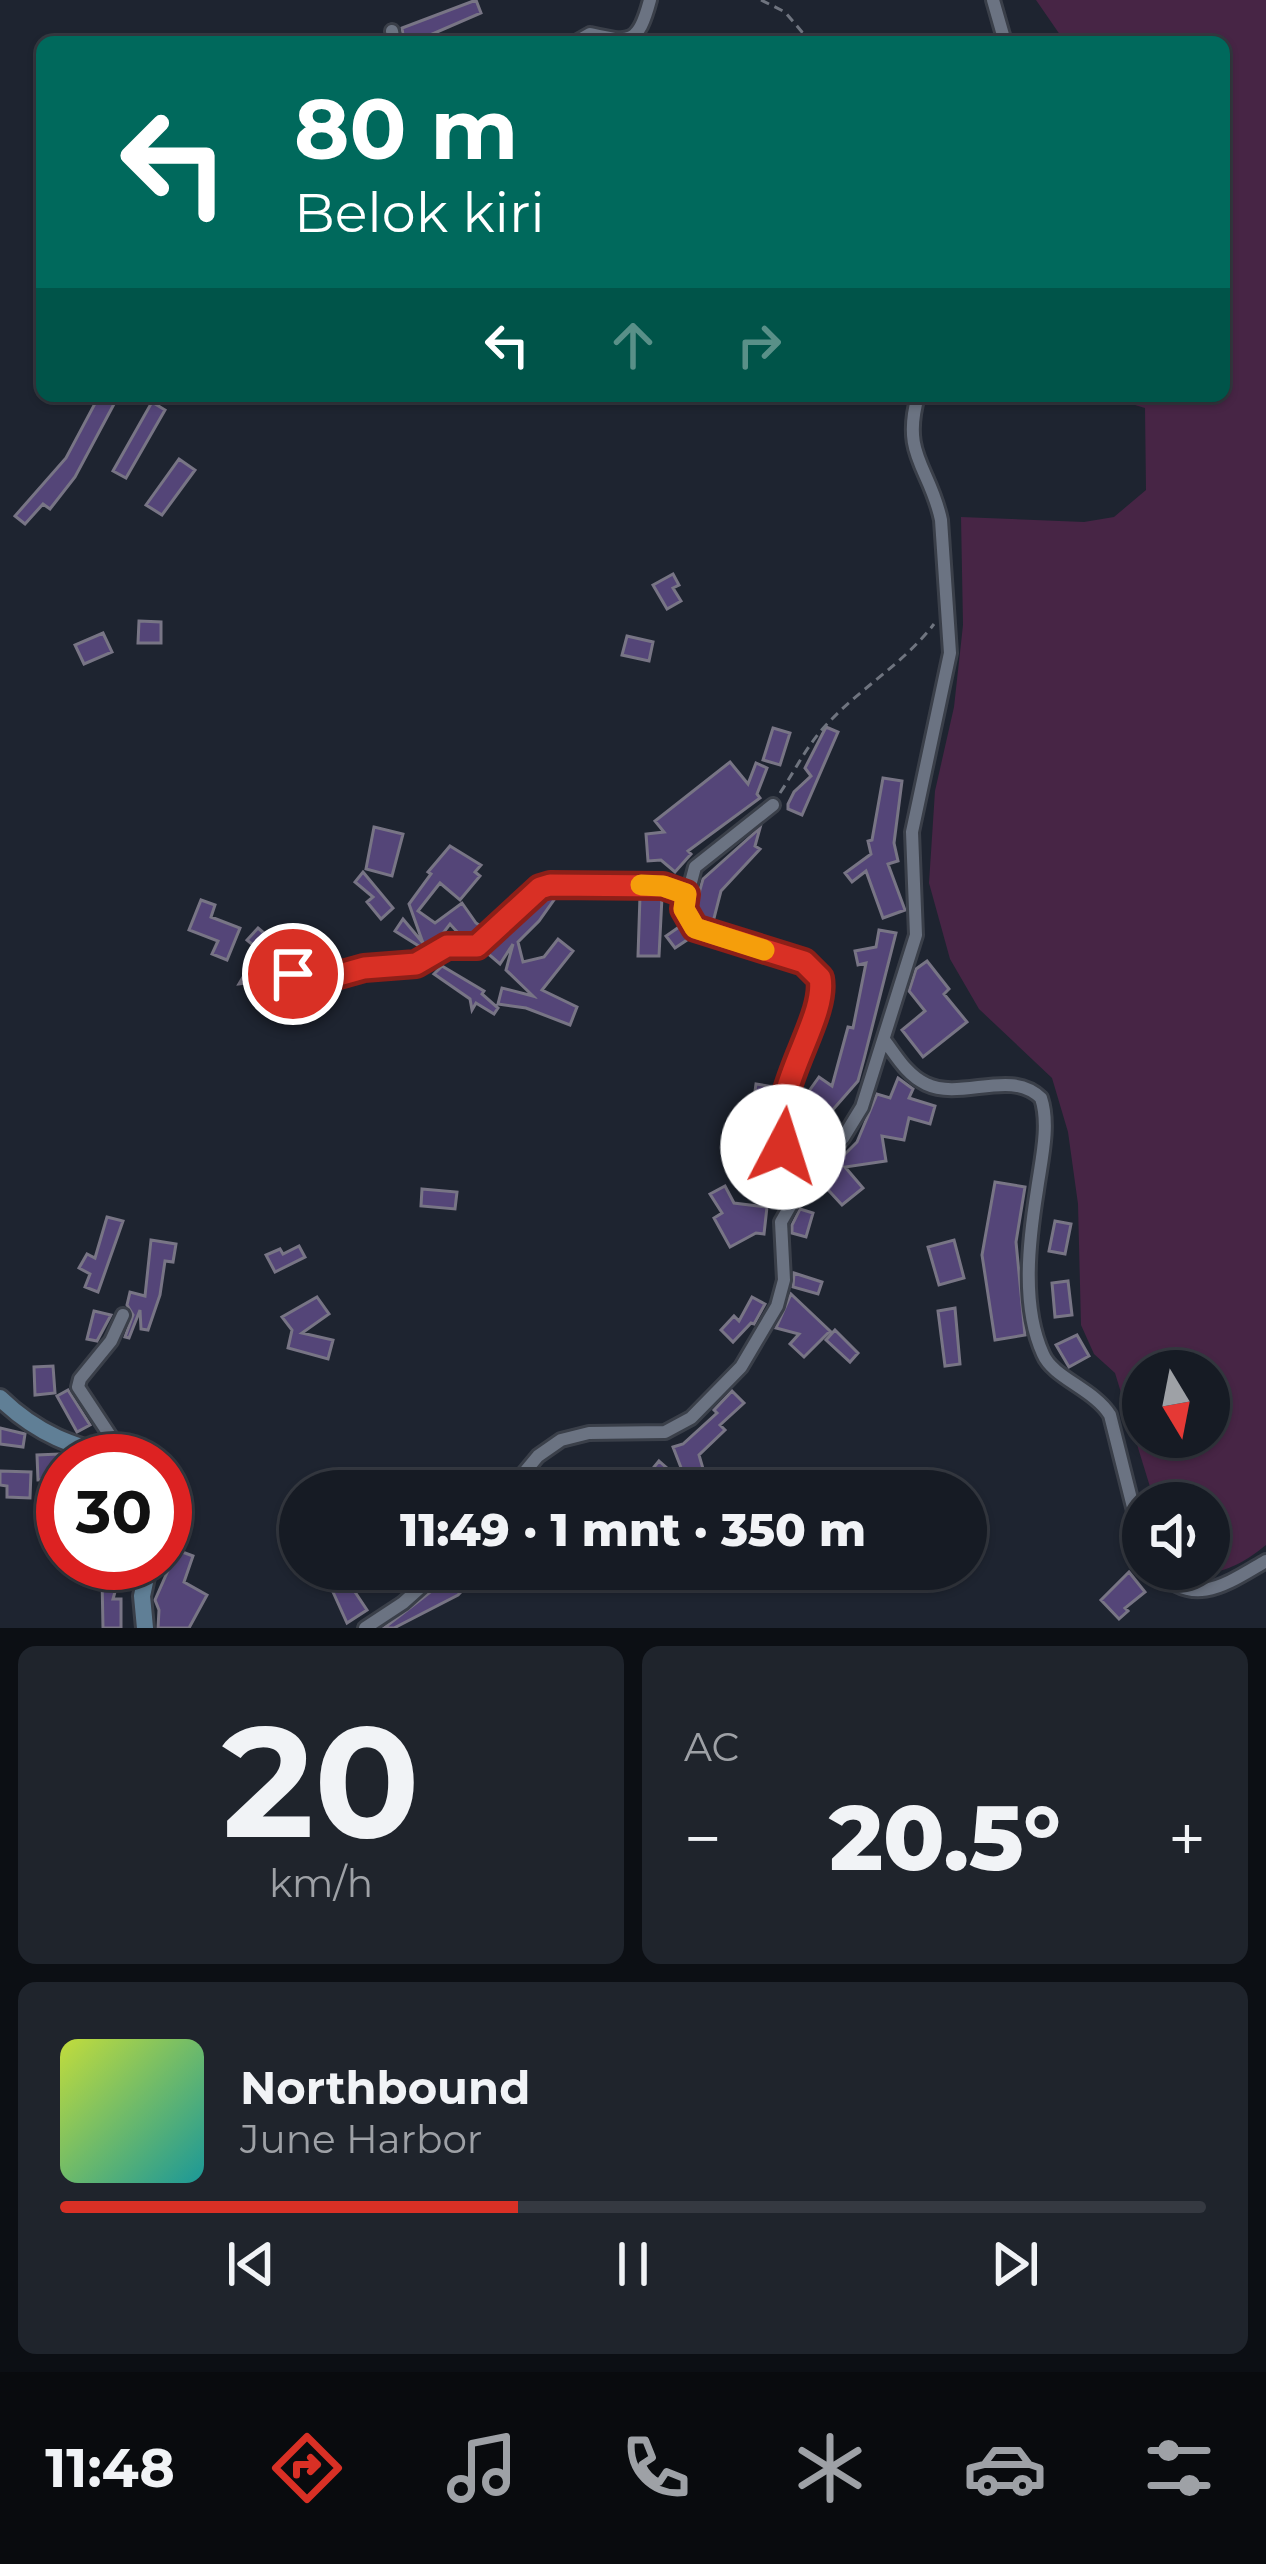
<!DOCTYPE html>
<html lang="id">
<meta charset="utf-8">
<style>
body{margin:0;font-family:Montserrat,sans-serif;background:#1f242c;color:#f1f3f6;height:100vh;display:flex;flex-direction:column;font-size:45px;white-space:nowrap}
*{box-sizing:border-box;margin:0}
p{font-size:39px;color:#9ea1a6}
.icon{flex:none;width:66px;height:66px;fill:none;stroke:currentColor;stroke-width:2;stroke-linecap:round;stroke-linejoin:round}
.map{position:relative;height:1628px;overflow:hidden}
.details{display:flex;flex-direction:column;gap:18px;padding:18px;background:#0c0f14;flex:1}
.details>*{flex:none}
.top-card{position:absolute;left:36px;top:36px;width:1194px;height:366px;border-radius:18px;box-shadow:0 3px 9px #0004,0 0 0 3px #353941;background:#00695c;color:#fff;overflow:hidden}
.needle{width:78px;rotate:170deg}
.buttons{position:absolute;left:1122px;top:1350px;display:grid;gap:24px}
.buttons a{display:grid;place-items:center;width:108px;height:108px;border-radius:50%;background:#161b24;box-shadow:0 3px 9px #0004,0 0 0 3px #353941;font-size:60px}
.speed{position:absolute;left:36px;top:1434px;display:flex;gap:24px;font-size:60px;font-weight:700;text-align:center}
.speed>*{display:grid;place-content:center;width:156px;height:156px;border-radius:50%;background:#161b24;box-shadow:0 3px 9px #0004,0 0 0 3px #353941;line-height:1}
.speed .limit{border:18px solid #d22;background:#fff;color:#111}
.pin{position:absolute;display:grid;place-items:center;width:102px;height:102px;color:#fff;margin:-51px;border:6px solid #fff;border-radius:50%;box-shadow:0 3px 12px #0007}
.me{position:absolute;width:132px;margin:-66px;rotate:5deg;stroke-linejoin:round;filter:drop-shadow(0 0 9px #0008)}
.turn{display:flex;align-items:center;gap:42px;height:252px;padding:0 60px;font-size:54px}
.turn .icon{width:156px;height:156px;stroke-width:2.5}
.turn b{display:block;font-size:84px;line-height:102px}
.lanes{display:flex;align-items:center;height:114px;padding:0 60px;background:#0003;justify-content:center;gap:60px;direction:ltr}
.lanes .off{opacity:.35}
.big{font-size:90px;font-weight:800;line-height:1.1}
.details .widget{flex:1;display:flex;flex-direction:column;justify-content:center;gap:18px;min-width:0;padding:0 42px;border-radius:18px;background:#1f242c}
.details .dial{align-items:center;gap:0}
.dial b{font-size:156px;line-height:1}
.song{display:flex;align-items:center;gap:36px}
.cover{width:144px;height:144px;border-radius:18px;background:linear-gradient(135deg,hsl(70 70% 55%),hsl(180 70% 35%))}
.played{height:12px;border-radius:6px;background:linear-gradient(90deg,#d93025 40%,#353941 40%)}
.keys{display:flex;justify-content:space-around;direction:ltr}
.heat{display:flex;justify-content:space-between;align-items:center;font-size:66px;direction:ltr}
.details .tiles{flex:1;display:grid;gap:18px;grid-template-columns:1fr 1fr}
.widget:last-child{grid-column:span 2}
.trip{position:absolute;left:279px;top:1470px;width:708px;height:120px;border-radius:60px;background:#161b24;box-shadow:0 3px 9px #0004,0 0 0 3px #353941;font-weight:800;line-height:120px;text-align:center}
.menu{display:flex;height:192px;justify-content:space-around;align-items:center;background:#090b0e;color:#9ea1a6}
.menu .icon{width:84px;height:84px}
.menu .selected{color:#d93025}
.menu b{font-size:54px;color:#f1f3f6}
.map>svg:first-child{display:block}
</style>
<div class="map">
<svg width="1266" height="1628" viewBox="0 0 1266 1628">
<rect width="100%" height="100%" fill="#1e2430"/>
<!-- green -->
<path fill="#472545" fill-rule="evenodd" d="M 1036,0 L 1266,0 L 1266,1545 C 1244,1563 1214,1581 1184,1569 L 1209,1569 L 1209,1503 L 1155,1503 L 1115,1373 L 1094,1354 L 1081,1325 L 1078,1204 L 1068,1132 L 1052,1078 L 979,1009 L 950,959 L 929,883 L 935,791 L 954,707 L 963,625 L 961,517 L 1084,522 L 1114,517 L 1146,490 L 1145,408 L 1105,396 L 1224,396 L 1224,42 L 1065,42 ZM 1143,1371 L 1209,1371 L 1209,1437 L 1143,1437 Z"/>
<!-- building -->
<path fill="#544578" stroke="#787585" stroke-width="3" d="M 476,0 L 481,13 L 414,42 L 404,42 L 402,28 Z
M 99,396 L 114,404 L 75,477 L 50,509 L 43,504 L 25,524 L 15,516 L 66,458 Z
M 152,402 L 165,410 L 126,478 L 113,471 Z
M 179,459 L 195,470 L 162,515 L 146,505 Z
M 673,574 L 679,585 L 673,588 L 681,601 L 667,609 L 653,585 Z
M 139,621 L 161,622 L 161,643 L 138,643 Z
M 103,633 L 112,652 L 84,664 L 75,645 Z
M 627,636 L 653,642 L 649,661 L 622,655 Z
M 826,727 L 838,732 L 802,815 L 788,809 L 788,804 L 794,792 L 811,776 L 805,768 Z
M 773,728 L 790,733 L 780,765 L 763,760 Z
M 730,762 L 748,784 L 756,763 L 767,768 L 757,794 L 760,798 L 688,851 L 691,854 L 675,872 L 661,860 L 648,861 L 646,834 L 664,832 L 655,821 Z
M 883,778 L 902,781 L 894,843 L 898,861 L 888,864 L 905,910 L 883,918 L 866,871 L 852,882 L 845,873 L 871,854 L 868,841 L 872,840 Z
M 374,827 L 403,834 L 392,876 L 366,869 Z
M 760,828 L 755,846 L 760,849 L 721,891 L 713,922 L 703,919 L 695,907 L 703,879 Z
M 450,846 L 481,865 L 475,872 L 480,876 L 460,900 L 440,883 L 418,911 L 435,923 L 462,903 L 476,923 L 482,927 L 473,935 L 460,935 L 450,924 L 441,936 L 422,948 L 395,931 L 403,919 L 423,943 L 409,904 L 431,874 L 428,872 Z
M 363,872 L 393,908 L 381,919 L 367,902 L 373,897 L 355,882 Z
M 551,896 L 556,897 L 539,921 L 518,942 L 523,962 L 544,957 L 558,939 L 573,951 L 542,990 L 577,1007 L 570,1025 L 526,1008 L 498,1004 L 502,988 L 533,996 L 506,970 L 513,944 L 500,964 L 486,952 Z
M 640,896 L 662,897 L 659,956 L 638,956 Z
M 201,900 L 215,905 L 211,917 L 240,928 L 227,960 L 212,954 L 218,941 L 189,930 Z
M 682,925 L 690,938 L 675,948 L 666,936 Z
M 258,928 L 272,940 L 280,933 L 289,942 L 264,965 L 282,976 L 272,992 L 255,982 L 239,984 L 259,950 L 247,940 Z
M 879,930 L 896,933 L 864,1059 L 858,1081 L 823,1121 L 834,1133 L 811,1158 L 791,1134 L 816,1139 L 795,1111 L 807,1100 L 804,1098 L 819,1077 L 832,1086 L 848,1027 L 853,1028 L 866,963 L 858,965 L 855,951 L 876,947 Z
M 927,961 L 949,989 L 944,994 L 967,1022 L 923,1057 L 902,1030 L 925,1011 L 909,991 L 916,969 Z
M 442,966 L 484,991 L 482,994 L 498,1008 L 494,1014 L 476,1003 L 472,1010 L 470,999 L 434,974 Z
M 898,1078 L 913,1089 L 909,1098 L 935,1106 L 930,1124 L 909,1118 L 904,1140 L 882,1136 L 886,1161 L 845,1167 L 863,1188 L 842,1205 L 819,1180 L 857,1142 L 877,1094 L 890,1098 Z
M 756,1084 L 774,1087 L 767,1146 L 748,1142 Z
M 766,1154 L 763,1165 L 776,1182 L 759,1195 L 741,1173 Z
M 995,1182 L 1025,1187 L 1016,1242 L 1025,1335 L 995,1340 L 982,1255 Z
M 725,1186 L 734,1203 L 767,1207 L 764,1234 L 756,1233 L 730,1247 L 714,1218 L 722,1213 L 710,1194 Z
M 422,1189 L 457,1192 L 455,1209 L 421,1206 Z
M 800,1209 L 813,1213 L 806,1237 L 792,1233 L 792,1225 Z
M 107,1217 L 123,1221 L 98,1292 L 85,1287 L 90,1274 L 79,1268 L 87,1254 L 95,1258 Z
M 1055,1221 L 1071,1224 L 1065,1254 L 1049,1251 Z
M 151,1240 L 176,1244 L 173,1262 L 165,1261 L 160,1295 L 148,1330 L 141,1329 L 140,1310 L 129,1338 L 125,1337 L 133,1315 L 127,1305 L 130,1292 L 145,1296 Z
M 954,1240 L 964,1278 L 939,1285 L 928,1247 Z
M 299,1246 L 305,1257 L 275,1272 L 266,1255 L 280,1249 L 283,1254 Z
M 794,1273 L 822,1282 L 818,1294 L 793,1287 Z
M 1068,1281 L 1072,1315 L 1055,1317 L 1052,1283 Z
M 791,1294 L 830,1331 L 804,1357 L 790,1344 L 799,1334 L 776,1328 Z
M 317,1297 L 329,1314 L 302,1333 L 333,1340 L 328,1359 L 288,1348 L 292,1330 L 282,1317 Z
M 752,1297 L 765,1304 L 754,1324 L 751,1323 L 733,1342 L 721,1330 L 734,1316 L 739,1321 Z
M 955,1308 L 960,1364 L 945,1366 L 938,1311 Z
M 94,1311 L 111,1315 L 97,1341 L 87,1339 Z
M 835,1330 L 858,1353 L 850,1362 L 826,1340 Z
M 1077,1335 L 1089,1356 L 1069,1367 L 1056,1345 Z
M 53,1366 L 55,1393 L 35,1395 L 34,1367 Z
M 68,1390 L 90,1425 L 77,1432 L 57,1396 Z
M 732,1391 L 744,1403 L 720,1425 L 725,1430 L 699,1455 L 704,1472 L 685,1478 L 673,1447 L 683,1444 L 717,1413 L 714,1410 Z
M 0,1428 L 25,1434 L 23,1447 L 0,1444 Z
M 59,1454 L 59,1479 L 38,1480 L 37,1455 Z
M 659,1461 L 676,1476 L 666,1488 L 649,1473 Z
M 0,1471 L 31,1472 L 30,1498 L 7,1497 L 7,1486 L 0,1485 Z
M 177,1550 L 193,1556 L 184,1582 L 207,1595 L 189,1628 L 158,1628 L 159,1610 L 155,1600 Z
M 106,1563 L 123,1563 L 113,1599 L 121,1599 L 121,1628 L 103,1628 L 102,1578 Z
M 462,1569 L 483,1569 L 458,1595 L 394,1628 L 384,1628 L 443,1582 L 447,1589 Z
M 1129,1572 L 1145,1592 L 1125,1608 L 1128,1611 L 1119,1619 L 1101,1600 Z
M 349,1583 L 367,1610 L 347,1623 L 333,1592 Z"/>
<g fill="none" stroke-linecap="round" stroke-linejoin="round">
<defs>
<path id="street" d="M 993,0 L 1005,42
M 392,31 L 394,42
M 576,42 L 590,34 C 630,43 638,45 650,0
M 773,805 L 695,867 L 684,909 L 696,928 L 804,962 L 820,978 L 821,999 L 793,1067 L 780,1136 L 805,1180
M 285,965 L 304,980 L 314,982 L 364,968 L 417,964 L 447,945 L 477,946 L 540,888 L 550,885 L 663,886 L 686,894
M 885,1041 C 897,1057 907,1075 926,1084 C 962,1101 1010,1068 1041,1098 C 1050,1125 1041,1161 1037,1190 C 1029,1240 1021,1306 1043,1354 C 1053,1378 1094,1389 1110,1415 L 1143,1547
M 116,1458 L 111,1437 L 78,1387 L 80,1379 L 111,1341 L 123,1315
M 509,1491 L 538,1456 L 561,1440 L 589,1433 L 665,1432 L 691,1418 L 741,1367 L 777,1306 L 784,1280 L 781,1222 L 805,1180 L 843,1138 L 862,1107 L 916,935 L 912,832 L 950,653 L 941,520 C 930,467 901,456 918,396
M 1157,1569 C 1193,1610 1228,1583 1266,1561
M 365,1628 L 403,1603 L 441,1569"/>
<path id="secondary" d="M 0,1398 C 40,1437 75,1446 127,1461
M 165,1504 L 165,1514
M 145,1628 L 142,1596 L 149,1563"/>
</defs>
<!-- street casing -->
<use href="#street" stroke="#3a3f49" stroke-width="18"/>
<!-- secondary casing -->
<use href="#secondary" stroke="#3a3f49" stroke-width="22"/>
<!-- path -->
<path stroke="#6f747f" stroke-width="3" stroke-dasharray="9 6" stroke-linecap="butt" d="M 761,0 L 785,12 L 802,32 L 818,42
M 780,793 C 796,769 808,743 829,722 C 862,687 904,663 934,624"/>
<!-- street -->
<use href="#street" stroke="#6b7382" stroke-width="12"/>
<!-- secondary -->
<use href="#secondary" stroke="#607f96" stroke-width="16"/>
</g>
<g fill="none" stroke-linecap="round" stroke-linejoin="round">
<defs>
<path id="route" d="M 293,974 L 314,982 L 364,968 L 416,964 L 447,946 L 477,946 L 540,888 L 550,885 L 663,886 L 686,894 L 684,909 L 695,928 L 804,962 L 820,978 C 828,1019 768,1091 783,1147"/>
</defs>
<!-- route casing -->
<use href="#route" stroke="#8d1f18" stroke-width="30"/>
<!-- route -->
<use href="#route" stroke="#d93025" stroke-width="21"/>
<!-- slow -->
<path stroke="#f59e0b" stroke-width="21" d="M 641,885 L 663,886 L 686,894 L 684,909 L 695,928 L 764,950"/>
</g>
</svg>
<div class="buttons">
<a><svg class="needle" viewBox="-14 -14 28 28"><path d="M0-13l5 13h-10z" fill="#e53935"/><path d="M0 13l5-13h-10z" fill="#9ea1a6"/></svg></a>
<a><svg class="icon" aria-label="sound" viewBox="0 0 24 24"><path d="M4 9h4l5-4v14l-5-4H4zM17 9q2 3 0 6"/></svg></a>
</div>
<div class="speed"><div class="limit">30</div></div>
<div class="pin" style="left:293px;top:974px;background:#d93025"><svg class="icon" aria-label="arrive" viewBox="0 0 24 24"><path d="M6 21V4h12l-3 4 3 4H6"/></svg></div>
<svg class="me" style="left:783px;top:1147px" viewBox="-20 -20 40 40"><circle r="19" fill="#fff"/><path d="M0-13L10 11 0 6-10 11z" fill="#d93025"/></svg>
<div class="trip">11:49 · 1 mnt · 350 m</div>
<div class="top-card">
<div class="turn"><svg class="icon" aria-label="left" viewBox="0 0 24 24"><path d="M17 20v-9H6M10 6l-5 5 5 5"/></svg><div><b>80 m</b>Belok kiri</div></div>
<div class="lanes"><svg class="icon" aria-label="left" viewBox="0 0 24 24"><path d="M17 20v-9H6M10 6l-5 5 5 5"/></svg><svg class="icon off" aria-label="ahead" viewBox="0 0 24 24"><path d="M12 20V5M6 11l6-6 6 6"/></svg><svg class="icon off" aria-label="right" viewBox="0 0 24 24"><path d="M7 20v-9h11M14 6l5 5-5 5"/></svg></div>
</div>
</div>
<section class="details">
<div class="tiles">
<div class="widget dial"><b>20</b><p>km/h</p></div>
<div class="widget"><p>AC</p>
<div class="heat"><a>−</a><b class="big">20.5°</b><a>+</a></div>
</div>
<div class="widget">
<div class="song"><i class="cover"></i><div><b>Northbound</b><p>June Harbor</p></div></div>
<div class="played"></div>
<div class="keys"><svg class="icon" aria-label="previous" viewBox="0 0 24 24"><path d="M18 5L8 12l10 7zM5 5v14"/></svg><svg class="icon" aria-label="pause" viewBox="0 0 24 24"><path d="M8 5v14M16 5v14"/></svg><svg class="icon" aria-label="next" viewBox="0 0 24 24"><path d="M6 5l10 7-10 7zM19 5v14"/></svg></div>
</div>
</div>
</section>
<nav class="menu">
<b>11:48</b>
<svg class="icon selected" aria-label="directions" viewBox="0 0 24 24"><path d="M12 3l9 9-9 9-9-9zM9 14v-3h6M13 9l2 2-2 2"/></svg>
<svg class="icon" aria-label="music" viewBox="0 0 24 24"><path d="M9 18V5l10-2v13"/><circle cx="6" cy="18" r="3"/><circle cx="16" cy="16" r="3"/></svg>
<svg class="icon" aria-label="phone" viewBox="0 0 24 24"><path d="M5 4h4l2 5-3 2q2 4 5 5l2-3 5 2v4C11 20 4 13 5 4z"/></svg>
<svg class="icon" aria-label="climate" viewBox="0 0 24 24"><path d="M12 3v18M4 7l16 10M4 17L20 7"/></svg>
<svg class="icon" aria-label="car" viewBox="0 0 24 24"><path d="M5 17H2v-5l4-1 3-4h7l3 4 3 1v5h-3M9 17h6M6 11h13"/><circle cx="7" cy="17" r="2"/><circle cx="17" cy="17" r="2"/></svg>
<svg class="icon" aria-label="filters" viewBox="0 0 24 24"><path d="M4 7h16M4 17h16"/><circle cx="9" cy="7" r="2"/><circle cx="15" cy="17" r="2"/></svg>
</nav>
